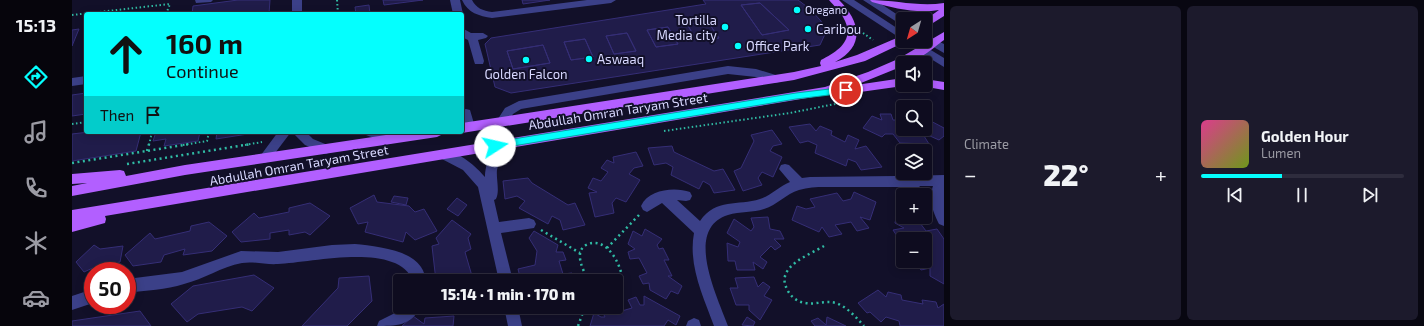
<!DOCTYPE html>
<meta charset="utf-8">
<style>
body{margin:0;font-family:"Exo 2",sans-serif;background:#1c1a2c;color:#f1f3f6;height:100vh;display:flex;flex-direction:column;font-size:15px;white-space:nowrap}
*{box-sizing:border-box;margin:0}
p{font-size:13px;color:#9b9ba4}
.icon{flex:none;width:22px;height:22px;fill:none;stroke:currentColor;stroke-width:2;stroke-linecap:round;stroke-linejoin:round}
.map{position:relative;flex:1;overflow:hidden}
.side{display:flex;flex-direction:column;gap:6px;padding:6px;background:#080711;width:480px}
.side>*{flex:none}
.hud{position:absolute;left:12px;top:12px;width:380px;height:122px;border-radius:4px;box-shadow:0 2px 10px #0003,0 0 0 1px #2e2c3d;background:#04fffe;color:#111;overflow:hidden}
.needle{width:26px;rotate:217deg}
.buttons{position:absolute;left:824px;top:12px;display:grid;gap:8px}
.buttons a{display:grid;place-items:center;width:36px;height:36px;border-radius:4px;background:#0e0c1f;box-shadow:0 2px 10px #0003,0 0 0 1px #2e2c3d;font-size:20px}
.speed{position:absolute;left:12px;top:262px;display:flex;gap:8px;font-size:20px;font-weight:700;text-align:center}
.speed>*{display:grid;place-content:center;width:52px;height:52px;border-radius:50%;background:#0e0c1f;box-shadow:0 2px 10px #0003,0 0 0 1px #2e2c3d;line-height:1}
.speed .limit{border:6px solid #d22;background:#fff;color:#111}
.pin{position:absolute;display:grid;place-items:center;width:34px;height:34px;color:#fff;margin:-17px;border:2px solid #fff;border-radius:50%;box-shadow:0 1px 4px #0007}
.me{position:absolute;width:44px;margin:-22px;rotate:80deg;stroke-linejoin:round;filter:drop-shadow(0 0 3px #0008)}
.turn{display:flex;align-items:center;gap:14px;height:84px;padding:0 16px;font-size:18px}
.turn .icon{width:52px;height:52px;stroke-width:2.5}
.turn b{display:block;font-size:28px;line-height:34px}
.then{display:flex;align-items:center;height:38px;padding:0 16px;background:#0003;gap:8px;font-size:15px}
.big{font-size:30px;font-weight:800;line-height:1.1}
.side .card{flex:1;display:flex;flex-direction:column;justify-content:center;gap:6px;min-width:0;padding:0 14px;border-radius:6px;background:#1c1a2c}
.song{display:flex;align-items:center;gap:12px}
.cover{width:48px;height:48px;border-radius:6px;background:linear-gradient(135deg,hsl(330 70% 55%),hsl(80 70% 35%))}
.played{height:4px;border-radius:2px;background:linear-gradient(90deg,#04fffe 40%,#2e2c3d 40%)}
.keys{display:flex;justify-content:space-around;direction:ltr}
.heat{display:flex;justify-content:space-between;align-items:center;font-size:22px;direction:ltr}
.side .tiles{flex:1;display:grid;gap:6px;grid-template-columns:repeat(2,1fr)}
.trip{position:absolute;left:321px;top:274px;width:230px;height:40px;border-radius:4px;background:#0e0c1f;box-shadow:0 2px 10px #0003,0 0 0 1px #2e2c3d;font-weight:800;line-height:40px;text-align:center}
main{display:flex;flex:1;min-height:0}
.menu{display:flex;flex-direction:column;width:72px;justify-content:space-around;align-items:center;background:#06050c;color:#9b9ba4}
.menu .icon{width:28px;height:28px}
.menu .on{color:#04fffe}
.menu b{font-size:18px;color:#f1f3f6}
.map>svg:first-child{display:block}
</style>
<main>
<nav class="menu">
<b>15:13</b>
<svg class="icon on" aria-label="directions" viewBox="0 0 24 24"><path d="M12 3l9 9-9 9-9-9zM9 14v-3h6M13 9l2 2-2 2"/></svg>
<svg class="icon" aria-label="music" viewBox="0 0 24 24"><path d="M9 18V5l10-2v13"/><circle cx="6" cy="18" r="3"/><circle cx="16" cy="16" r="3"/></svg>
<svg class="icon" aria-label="phone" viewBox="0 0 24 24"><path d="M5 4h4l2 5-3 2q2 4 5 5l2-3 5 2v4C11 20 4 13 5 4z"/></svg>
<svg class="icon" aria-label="climate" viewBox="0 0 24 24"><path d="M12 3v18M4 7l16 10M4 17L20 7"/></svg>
<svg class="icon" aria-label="car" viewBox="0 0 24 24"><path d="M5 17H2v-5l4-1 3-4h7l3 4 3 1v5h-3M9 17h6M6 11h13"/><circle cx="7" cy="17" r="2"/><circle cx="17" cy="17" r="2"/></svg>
</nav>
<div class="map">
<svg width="872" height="326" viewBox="0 0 872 326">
<rect width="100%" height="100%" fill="#121029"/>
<!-- building -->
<path fill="#201c4a" stroke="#352e76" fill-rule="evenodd" d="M 166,0 L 198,0 L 197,14 L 120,14 L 121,6 Z
M 311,0 L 351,0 L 312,5 Z
M 450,0 L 478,0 L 451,4 Z
M 631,0 L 726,0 L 738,9 L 749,21 L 754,32 L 748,45 L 439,93 L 423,87 L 413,44 L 419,38 L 634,4 ZM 688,3 L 717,30 L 690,35 L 669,5 ZM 636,22 L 647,38 L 625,41 L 615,24 ZM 596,27 L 606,44 L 584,47 L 575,30 ZM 555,33 L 564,51 L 542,54 L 534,36 ZM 513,39 L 521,57 L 499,60 L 492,42 ZM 471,45 L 478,63 L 441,69 L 435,51 Z
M 688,3 L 717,30 L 690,35 L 669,5 Z
M 297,5 L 298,14 L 284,14 L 283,7 Z
M 636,22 L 647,38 L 625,41 L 615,24 Z
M 596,27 L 606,44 L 584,47 L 575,30 Z
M 7,29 L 0,46 L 0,30 Z
M 555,33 L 564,51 L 542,54 L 534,36 Z
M 513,39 L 521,57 L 499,60 L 492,42 Z
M 471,45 L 478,63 L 441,69 L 435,51 Z
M 14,93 L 14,114 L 0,116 L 0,95 Z
M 808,114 L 819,114 L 821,120 L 831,120 L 831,129 L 853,129 L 853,118 L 872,128 L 872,136 L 867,140 L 858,136 L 852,136 L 857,144 L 828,143 L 821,134 L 813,134 L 810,137 L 791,128 L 800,116 L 810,120 Z
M 738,124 L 744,131 L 748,126 L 760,131 L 759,135 L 773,142 L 776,135 L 787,140 L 783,149 L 794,146 L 810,167 L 789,170 L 784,162 L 776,159 L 774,166 L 743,153 L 745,145 L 736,141 L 728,143 L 717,127 Z
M 700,130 L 710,144 L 701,146 L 698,151 L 710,157 L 701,177 L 690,172 L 686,178 L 690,185 L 671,191 L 662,171 L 669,168 L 682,141 L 679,135 Z
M 17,132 L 69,132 L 64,151 L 0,161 L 0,134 Z
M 84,132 L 128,132 L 126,141 L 92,146 L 94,139 L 81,141 Z
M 145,132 L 177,132 L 176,134 L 144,139 Z
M 600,146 L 602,152 L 642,171 L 651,169 L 663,190 L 642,193 L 638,185 L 631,181 L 627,189 L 599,175 L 601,167 L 594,163 L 582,165 L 576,148 Z
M 564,152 L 571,166 L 562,168 L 557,174 L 568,180 L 554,202 L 544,198 L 540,203 L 542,213 L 523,217 L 517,193 L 525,192 L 516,188 L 521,178 L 529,181 L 536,172 L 529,168 L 535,160 L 542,163 L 541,157 Z
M 456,178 L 460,183 L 496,205 L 503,203 L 513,225 L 491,230 L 488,220 L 480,216 L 476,224 L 447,208 L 453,201 L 445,196 L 433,199 L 431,181 Z
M 782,192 L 804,202 L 798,220 L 788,217 L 797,228 L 785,231 L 779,222 L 763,225 L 770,234 L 757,237 L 750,227 L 747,232 L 720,220 L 725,206 L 734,209 L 743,207 L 738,199 L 765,193 L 771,201 L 779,199 Z
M 302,195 L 305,202 L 337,206 L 343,212 L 352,209 L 365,231 L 343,240 L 334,232 L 331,242 L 293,232 L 296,222 L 286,224 L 278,208 Z
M 322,196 L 336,198 L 334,205 L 319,202 Z
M 385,198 L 395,205 L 386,216 L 375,209 Z
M 238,203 L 258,216 L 238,235 L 233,232 L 217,235 L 217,230 L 198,233 L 198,239 L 169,242 L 160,232 L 182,213 L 187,218 L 217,212 L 217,208 Z
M 827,203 L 831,206 L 831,217 L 849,217 L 848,223 L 854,231 L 865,229 L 872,239 L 872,284 L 858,276 L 858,268 L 849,270 L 843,261 L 853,261 L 853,239 L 831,239 L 831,242 L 829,242 L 821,230 L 832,228 L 823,223 Z
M 696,217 L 698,229 L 708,231 L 712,239 L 702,239 L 709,246 L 703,250 L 699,246 L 688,257 L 695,262 L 691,269 L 681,262 L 683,270 L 665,270 L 663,261 L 656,261 L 655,243 L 666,247 L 668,242 L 655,233 L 662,219 L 679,231 L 682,227 L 679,218 Z
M 380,220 L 399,234 L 396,238 L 399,249 L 393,252 L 400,276 L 403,281 L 364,281 L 360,246 L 367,244 L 364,238 Z
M 137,222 L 155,236 L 140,251 L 111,255 L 113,249 L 92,255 L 89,262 L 61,266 L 53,255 L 78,233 L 83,239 L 118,231 L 119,226 Z
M 573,229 L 590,239 L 585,245 L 587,249 L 591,248 L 597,260 L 592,260 L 600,276 L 596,276 L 610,286 L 606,294 L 599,291 L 594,299 L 578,290 L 577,283 L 571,284 L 567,276 L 575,273 L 567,258 L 558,259 L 556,252 L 563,249 L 556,244 L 561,231 L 570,236 Z
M 462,231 L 486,245 L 484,252 L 491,252 L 494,260 L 487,261 L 491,274 L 500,273 L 501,281 L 449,281 L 446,269 L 463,265 L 465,251 L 457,238 Z
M 22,245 L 28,249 L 51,246 L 48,262 L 37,264 L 34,270 L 23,271 L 23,267 L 12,272 L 4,262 Z
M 182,275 L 202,288 L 180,311 L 170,307 L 126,314 L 115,322 L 99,304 L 121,286 Z
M 297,276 L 300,301 L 275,326 L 230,326 L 266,288 L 267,278 Z
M 682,277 L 686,287 L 691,282 L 698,287 L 692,296 L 700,300 L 688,320 L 677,310 L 677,305 L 664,305 L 658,288 L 666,288 L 663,278 Z
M 806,290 L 814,297 L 816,292 L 829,295 L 830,300 L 851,304 L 850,300 L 864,302 L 866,308 L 872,304 L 872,326 L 828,326 L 827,321 L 814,317 L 809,322 L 798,312 L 795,313 L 786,303 Z
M 572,296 L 608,316 L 604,325 L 596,320 L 592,326 L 518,326 L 522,313 L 529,317 L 533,317 L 529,309 L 541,307 L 543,313 L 560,308 L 556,300 L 564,297 L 568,305 L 572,305 Z
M 68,311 L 79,326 L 0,326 L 0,321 Z
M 341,316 L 352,324 L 353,318 L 382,316 L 381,326 L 330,326 Z
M 675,317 L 683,322 L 681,326 L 670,325 Z
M 755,317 L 774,326 L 743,326 L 739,321 L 746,318 L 754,325 Z"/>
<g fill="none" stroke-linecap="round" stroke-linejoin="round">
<!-- path-far1 -->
<path stroke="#30bba4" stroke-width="2" stroke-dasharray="1.5 2.5" stroke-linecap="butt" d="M 265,0 L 266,14
M 0,15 L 98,4 L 94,14
M 791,33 L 801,40
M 390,92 L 392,102
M 0,124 L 14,122
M 592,131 L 718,113 L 773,102
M 77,145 L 80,132
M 111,145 L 135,141 L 137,132
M 173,145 L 190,142"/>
<!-- path -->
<path stroke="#30bba4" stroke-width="2.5" stroke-dasharray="2 3.5" stroke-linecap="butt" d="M 75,151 L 77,144
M 0,163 L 118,144
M 55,164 L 179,144
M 469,230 L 508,253
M 752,246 C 737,255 703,267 715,289 C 718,296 725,302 733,303 C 744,305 753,300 764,303 C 775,307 784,317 792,326
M 535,248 L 567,215
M 516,281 C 513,273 507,263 508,254 C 508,250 511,247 514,245 C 533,235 548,262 550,277 L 544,288
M 506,326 L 513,307"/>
<!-- minor -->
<path fill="#3b4088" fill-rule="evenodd" d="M 123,0 L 141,0 L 139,2 L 124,3 Z
M 220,0 L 230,0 L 230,14 L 220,14 Z
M 378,0 L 388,0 L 391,14 L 390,15 L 381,14 Z
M 390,0 L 400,0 C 404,8 411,11 420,12 L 515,0 L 544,0 L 539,3 L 420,18 C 407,16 396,13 390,0 Z
M 770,0 L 782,0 L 831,32 L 831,40 Z
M 791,0 L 803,0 L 832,19 L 831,26 Z
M 390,28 L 399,33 L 411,33 L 416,36 L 414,38 L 406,40 L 412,61 L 411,64 L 403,64 L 402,61 L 396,40 L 390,37 Z
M 853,35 L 872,44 L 872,53 L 851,41 L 853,41 Z
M 832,41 L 844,41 L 872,58 L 872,67 L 833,43 Z
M 656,66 L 684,69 L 707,76 L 708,79 L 707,82 L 703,83 L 684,77 L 656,74 L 449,109 L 441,114 L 434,125 L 430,126 L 426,125 L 424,122 L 433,108 L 447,101 Z
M 14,76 L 14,84 L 0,86 L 0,78 Z
M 394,109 L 398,110 L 403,127 L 401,130 L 397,131 L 393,130 L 390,121 L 390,110 Z
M 206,132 L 219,132 L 197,161 L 193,163 L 189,161 L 187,158 L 189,155 Z
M 220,132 L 234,132 L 241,139 L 258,146 L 260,149 L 258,152 L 254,154 L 233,145 Z
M 292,132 L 311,132 L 322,136 L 324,139 L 322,142 L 318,144 L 294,135 Z
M 432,139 L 436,141 L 438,144 C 433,153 427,160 425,170 C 424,179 428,191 424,199 L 422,200 L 427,222 L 457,218 L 462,220 L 464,224 L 462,228 L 429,233 L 441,281 L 427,281 L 406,187 L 391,170 L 368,158 L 366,155 L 368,152 C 382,147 404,166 413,177 C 413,165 420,143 432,139 Z
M 713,164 L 717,165 L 730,178 L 738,177 L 824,176 L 828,175 L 832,176 L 872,175 L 872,226 L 867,224 C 861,212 856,200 861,186 L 847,186 L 853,191 L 855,195 L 853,199 L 853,195 L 839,195 L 828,187 C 807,187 787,187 766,187 C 753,187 740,186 727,190 C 714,194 705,205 692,209 C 681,213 668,211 656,215 C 611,229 646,298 656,326 L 642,326 C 631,296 616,265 622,233 L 590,203 L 575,212 L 571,210 L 569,206 C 577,189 603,187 618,192 L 620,196 L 618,200 L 614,201 L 605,200 L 628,221 C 644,198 666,206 688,199 C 699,196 707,186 718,182 L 707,169 L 709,165 Z
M 283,244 C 302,246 337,249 349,267 C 352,271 353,277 355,281 L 341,281 C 326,241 238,263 206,264 C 194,265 182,261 170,263 C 149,267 132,279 112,284 C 94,290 74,290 55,293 L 55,279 L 110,272 L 169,251 L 206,252 L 260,245 Z
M 21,289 L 21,303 L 0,310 L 0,296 Z
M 331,307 L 348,307 C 340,326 323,326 305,326 L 307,321 L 327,311 Z
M 432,307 L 446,307 L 450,326 L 436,326 Z
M 622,318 L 627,320 L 629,326 L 614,326 L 616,321 Z"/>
<!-- major -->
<path fill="#b25fff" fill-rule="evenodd" d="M 757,0 L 767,0 C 788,21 794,46 763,62 L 785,55 L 827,37 L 831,36 L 831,41 L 835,41 L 793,61 L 722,80 L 390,133 L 388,132 L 390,132 L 390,123 L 722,72 L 749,66 L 748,63 L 749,60 C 767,51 784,39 771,17 C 768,11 762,6 757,0 Z
M 798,0 C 823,0 847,7 872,3 L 872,16 L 853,28 L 853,20 L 867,10 C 844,14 822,8 800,2 Z
M 872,32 L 872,40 C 861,48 845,63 831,63 L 831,66 L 784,85 L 831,78 L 831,85 L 834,85 L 831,86 L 774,94 L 770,93 L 769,90 L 753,95 L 33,216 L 34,219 L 33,223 L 0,232 L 0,210 L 753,87 L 796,72 L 826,59 Z
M 853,79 L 872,82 L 872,90 L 849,86 L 853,85 Z
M 334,132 L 371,132 L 369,135 L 365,137 L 113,175 L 0,196 L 0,186 L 15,183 L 0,184 L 0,174 L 48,170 L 52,171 L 54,176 L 113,165 Z"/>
</g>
<!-- route -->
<path fill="#04fffe" stroke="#03a6a5" d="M 774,87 L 778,90 L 774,93 L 724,99 L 423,149 L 419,146 L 423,142 L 724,93 Z"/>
<!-- markers -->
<g fill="#04fffe" stroke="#121029" stroke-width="1.5">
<circle cx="725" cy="10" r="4"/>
<circle cx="653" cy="27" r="4"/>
<circle cx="736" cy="29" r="4"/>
<circle cx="666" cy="46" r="4"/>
<circle cx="517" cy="59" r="4"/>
<circle cx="454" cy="60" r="4"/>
</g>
<g text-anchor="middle" stroke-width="4" stroke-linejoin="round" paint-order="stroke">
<!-- far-poi labels -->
<g font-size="11" fill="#d8d8ff" stroke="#121029" text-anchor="start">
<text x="733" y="14">Oregano</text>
</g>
<!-- poi labels -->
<g font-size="13" fill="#d8d8ff" stroke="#121029" text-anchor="start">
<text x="645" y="25" text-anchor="end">Tortilla<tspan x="645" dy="15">Media city</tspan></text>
<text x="744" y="34">Caribou</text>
<text x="674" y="51">Office Park</text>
<text x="525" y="64">Aswaaq</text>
<text x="454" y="79" text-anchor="middle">Golden Falcon</text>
</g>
<!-- street labels -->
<g font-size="13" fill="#d8d8ff" stroke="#121029">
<text transform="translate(546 111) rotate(-9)" y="5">Abdullah Omran Taryam Street</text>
<text transform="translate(227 165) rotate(-10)" y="5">Abdullah Omran Taryam Street</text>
</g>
</g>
</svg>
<div class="buttons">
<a><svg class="needle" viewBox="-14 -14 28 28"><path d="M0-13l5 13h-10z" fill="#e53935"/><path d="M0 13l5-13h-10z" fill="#9b9ba4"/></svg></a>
<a><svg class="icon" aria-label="sound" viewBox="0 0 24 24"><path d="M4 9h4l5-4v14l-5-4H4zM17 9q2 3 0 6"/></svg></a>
<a><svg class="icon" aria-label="search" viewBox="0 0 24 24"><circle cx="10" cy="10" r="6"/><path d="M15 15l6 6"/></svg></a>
<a><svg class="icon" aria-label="layers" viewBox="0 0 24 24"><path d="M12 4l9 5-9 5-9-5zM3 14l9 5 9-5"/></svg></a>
<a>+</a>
<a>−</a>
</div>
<div class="speed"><div class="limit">50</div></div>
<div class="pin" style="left:774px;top:90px;background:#d93025"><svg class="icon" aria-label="arrive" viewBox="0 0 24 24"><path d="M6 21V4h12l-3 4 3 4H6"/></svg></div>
<svg class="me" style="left:423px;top:146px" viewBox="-20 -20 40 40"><circle r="19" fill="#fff"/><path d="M0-13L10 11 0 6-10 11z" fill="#04fffe"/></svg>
<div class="trip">15:14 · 1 min · 170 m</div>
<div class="hud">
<div class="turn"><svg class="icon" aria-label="ahead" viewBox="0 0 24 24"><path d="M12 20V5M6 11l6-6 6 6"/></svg><div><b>160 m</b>Continue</div></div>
<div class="then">Then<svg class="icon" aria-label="arrive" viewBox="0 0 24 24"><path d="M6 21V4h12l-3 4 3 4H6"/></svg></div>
</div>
</div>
<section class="side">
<div class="tiles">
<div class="card"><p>Climate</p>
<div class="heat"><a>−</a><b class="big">22°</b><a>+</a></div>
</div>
<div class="card">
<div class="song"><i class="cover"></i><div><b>Golden Hour</b><p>Lumen</p></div></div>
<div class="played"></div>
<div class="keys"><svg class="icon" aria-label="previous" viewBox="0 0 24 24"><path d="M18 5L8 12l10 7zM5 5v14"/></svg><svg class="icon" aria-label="pause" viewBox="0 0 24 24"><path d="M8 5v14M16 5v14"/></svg><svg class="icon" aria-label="next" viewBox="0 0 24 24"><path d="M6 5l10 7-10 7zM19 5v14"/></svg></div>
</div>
</div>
</section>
</main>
